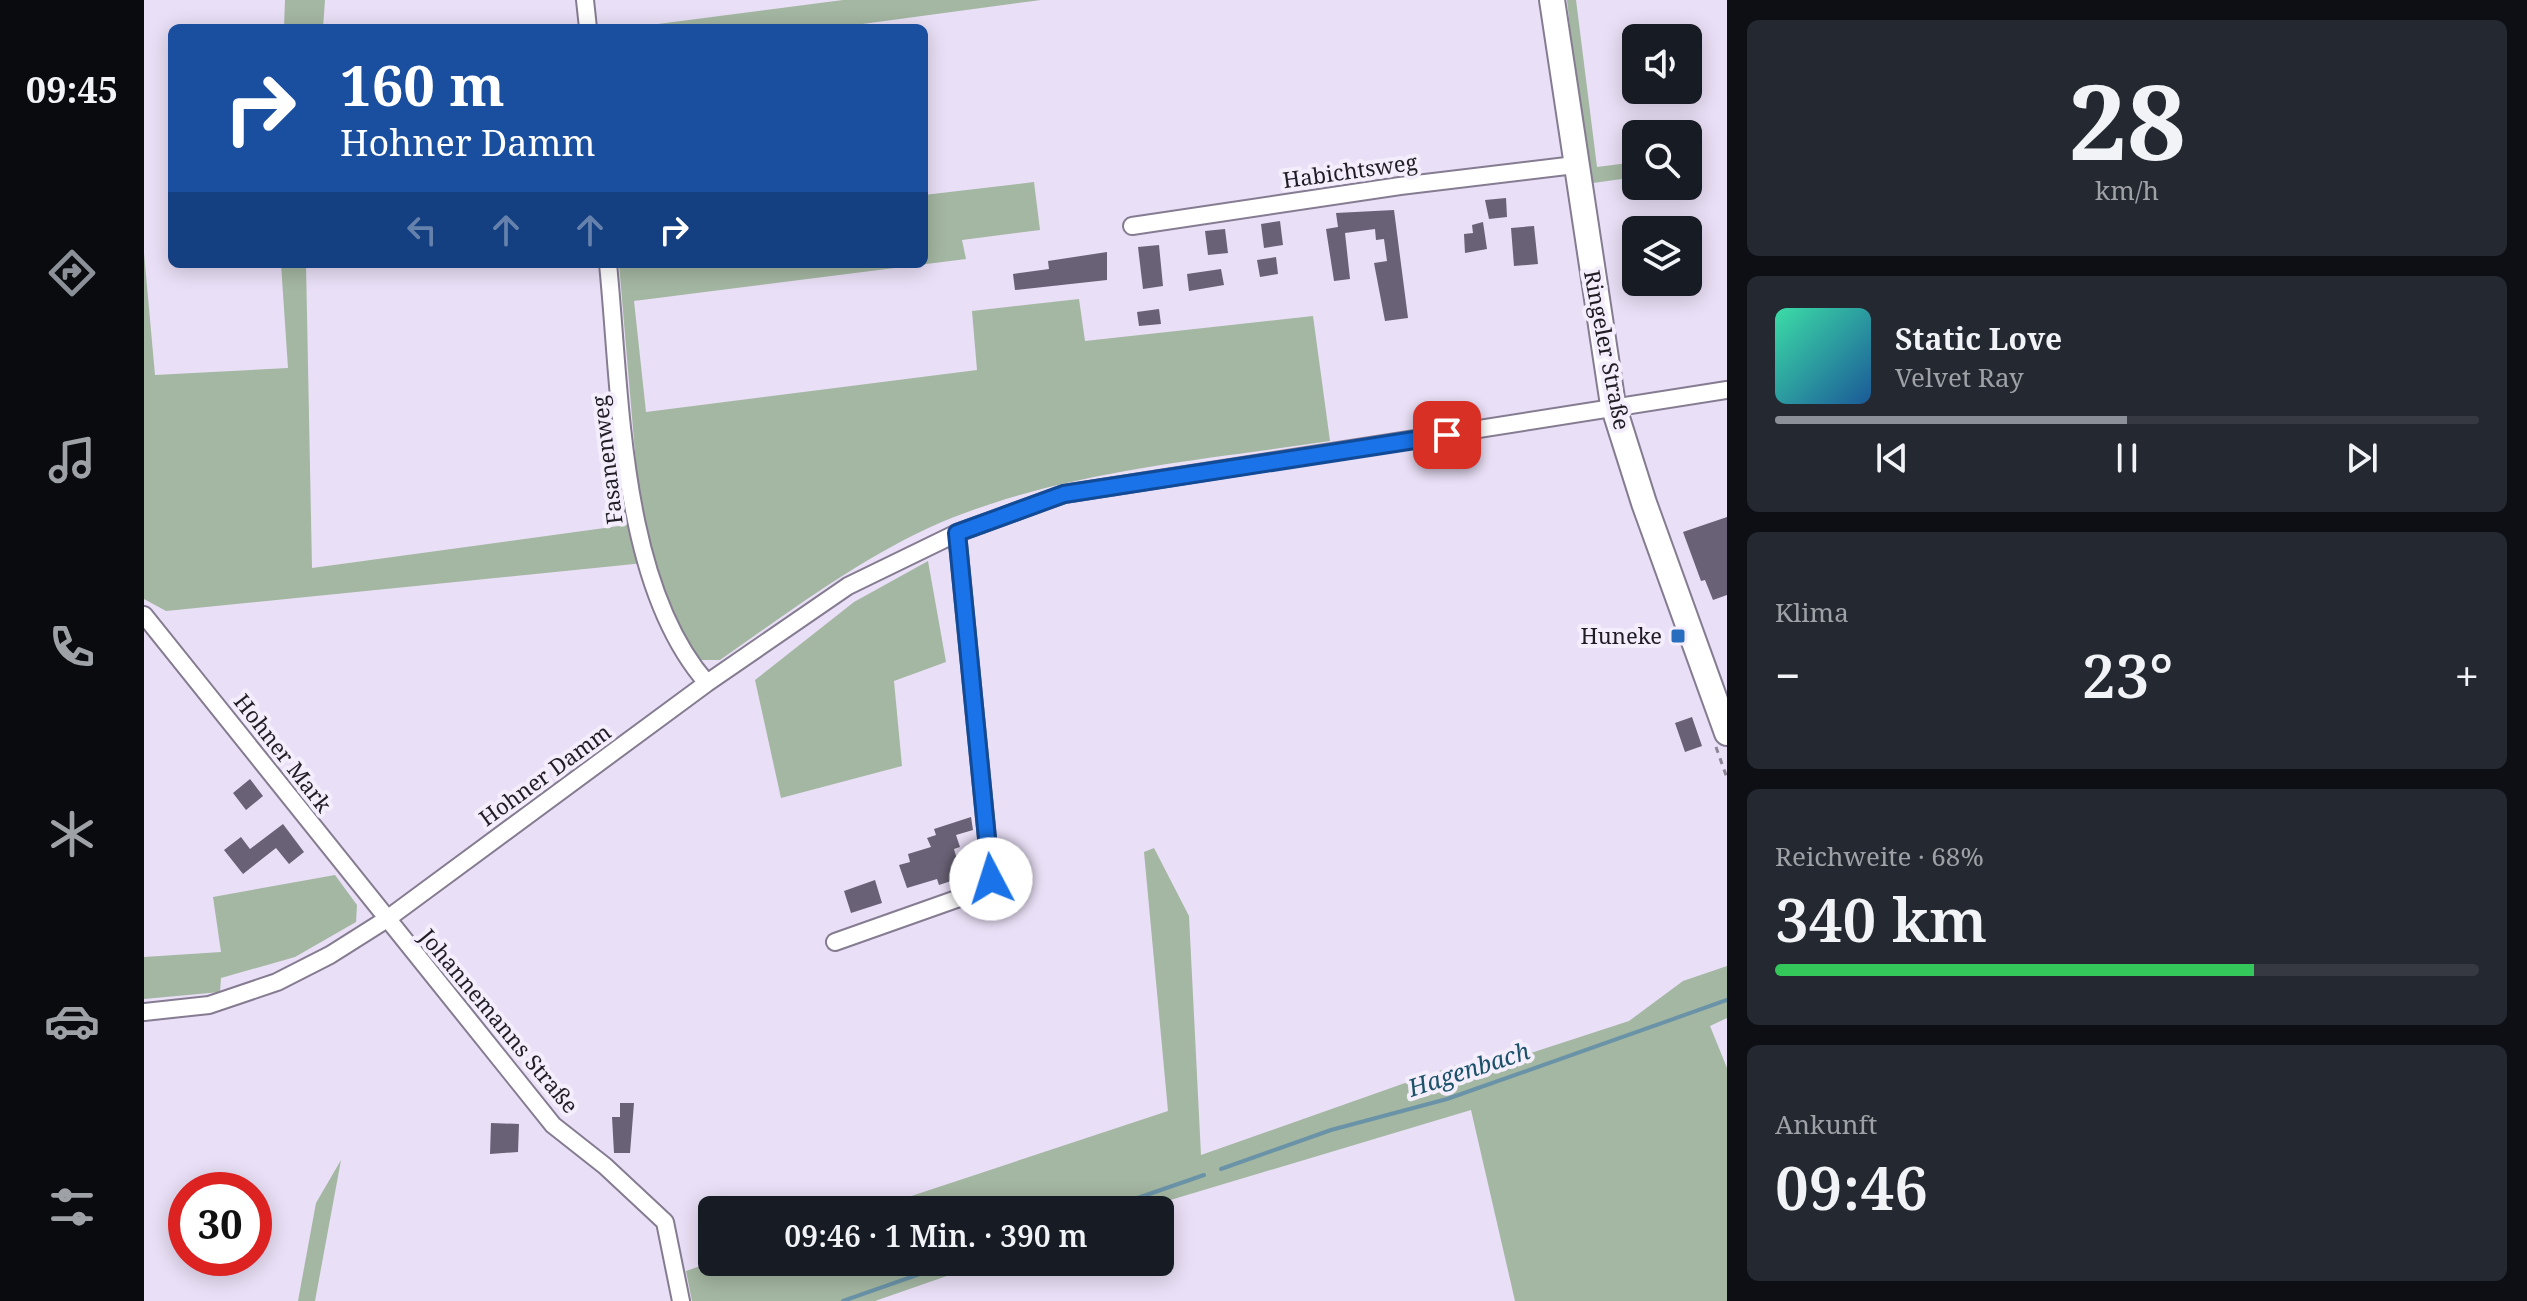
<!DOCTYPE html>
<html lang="de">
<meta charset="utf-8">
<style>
body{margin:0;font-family:"Noto Serif",serif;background:#242831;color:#f1f3f6;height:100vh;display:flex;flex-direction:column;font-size:30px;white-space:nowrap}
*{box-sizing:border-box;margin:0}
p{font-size:26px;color:#9ea1a6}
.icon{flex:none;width:44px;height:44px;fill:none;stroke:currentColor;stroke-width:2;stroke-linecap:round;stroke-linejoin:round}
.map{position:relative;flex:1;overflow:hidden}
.side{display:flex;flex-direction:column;gap:20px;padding:20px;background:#0d0f14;width:800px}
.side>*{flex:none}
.guide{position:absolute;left:24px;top:24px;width:760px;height:244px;border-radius:12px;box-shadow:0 4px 20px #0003;background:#1a4fa0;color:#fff;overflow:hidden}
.fabs{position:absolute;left:1478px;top:24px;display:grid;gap:16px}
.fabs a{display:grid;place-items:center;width:80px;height:80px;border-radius:12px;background:#171b24;box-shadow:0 4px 20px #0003;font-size:40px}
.speed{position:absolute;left:24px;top:1172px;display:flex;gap:16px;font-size:40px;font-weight:700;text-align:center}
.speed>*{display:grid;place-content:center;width:104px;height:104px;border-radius:50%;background:#171b24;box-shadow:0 4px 20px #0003;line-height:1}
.speed .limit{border:12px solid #d22;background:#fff;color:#111}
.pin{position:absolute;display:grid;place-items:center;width:68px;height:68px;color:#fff;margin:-34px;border-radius:16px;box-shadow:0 4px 12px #0006}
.me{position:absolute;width:88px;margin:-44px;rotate:355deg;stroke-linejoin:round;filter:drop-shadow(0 0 6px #0008)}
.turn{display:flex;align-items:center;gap:28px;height:168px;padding:0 40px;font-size:36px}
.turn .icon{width:104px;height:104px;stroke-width:2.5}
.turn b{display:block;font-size:56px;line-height:68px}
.lanes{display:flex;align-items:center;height:76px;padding:0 40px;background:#0003;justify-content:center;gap:40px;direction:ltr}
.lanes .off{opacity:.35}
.big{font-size:60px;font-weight:600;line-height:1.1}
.side .widget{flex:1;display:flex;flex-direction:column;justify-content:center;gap:12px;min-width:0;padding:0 28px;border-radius:12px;background:#242831}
.side .dial{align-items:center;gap:0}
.dial b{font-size:104px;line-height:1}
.song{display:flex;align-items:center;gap:24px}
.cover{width:96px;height:96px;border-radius:12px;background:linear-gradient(135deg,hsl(160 70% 55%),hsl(210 70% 35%))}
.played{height:8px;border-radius:4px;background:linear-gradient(90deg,#8c9099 50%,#363941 50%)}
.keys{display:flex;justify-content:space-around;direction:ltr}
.heat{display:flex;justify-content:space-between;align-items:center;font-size:44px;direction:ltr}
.charge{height:12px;border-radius:6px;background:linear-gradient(90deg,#34c759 68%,#363941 0)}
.trip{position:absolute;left:554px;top:1196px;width:476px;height:80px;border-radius:12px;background:#171b24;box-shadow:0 4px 20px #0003;font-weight:600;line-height:80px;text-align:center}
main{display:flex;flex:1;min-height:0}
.dock{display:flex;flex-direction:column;width:144px;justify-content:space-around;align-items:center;background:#090b0e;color:#9ea1a6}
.dock .icon{width:56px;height:56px}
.dock .on{color:#8c9099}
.dock b{font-size:36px;color:#f1f3f6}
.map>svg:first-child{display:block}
</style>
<main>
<nav class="dock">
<b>09:45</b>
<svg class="icon on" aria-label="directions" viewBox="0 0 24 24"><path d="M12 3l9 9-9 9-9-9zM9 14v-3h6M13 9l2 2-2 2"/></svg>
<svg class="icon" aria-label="music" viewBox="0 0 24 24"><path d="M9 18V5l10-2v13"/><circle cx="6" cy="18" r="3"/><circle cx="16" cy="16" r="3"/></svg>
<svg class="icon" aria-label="phone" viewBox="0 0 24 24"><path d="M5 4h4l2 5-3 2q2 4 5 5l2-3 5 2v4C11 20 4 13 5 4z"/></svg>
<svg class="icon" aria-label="climate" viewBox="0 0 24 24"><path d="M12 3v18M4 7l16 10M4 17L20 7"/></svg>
<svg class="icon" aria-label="car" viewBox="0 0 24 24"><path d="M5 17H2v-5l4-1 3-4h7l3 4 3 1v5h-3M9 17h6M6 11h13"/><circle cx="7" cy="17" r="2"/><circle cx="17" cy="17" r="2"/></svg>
<svg class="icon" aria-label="filters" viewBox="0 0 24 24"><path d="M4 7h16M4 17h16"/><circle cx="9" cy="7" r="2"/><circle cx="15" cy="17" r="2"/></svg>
</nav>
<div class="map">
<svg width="1583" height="1301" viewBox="0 0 1583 1301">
<rect width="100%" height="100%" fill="#e9dff6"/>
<!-- green -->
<path fill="#a4b7a2" d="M 141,0 L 181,0 L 179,28 L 140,28 Z
M 699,0 L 897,0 L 689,28 L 483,28 Z
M 1423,0 L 1432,0 L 1453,167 L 1492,162 L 1492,177 L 1442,184 Z
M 890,182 L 896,230 L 818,240 L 822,259 L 490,301 L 502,412 L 833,370 L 828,311 L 935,299 L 941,341 L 1169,316 L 1186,441 C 1060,460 930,470 810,517 C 725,551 651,608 576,660 L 555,660 L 537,629 L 510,562 L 22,611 L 0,599 L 0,253 L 11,375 L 144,368 L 137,264 L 162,264 L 168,568 L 497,523 L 475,264 L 780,264 L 780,195 Z
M 784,561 L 802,662 L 750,681 L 758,766 L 637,798 L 611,680 L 710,602 Z
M 1010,848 L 1045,916 L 1057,1155 L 1312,1065 L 1362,1061 L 1485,1021 L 1539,981 L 1583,966 L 1583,1018 L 1566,1026 L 1583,1068 L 1583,1301 L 1371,1301 L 1327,1110 L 993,1210 L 725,1210 L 1024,1111 L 1000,852 Z
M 191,875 L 213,905 L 212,922 L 151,957 L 77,978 L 76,992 L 0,999 L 0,957 L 77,952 L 69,897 Z
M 197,1160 L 171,1301 L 154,1301 L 172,1203 Z
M 568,1262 L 843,1262 L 731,1301 L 548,1301 L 542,1271 Z"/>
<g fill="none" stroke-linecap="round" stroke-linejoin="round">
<!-- stream -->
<path stroke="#6a93a8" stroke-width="4" d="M 1077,1169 L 1187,1130 L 1303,1099 L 1583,1000
M 959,1210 L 1060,1175
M 699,1301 L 810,1262"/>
</g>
<!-- building -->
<path fill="#696175" d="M 1362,198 L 1363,217 L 1345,219 L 1341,200 Z
M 1250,210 L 1264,318 L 1241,321 L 1230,263 L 1243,261 L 1240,239 L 1232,240 L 1231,229 L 1201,233 L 1206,279 L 1190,281 L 1182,229 L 1194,227 L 1192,213 Z
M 1136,221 L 1139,245 L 1120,248 L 1117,224 Z
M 1339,222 L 1343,249 L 1321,253 L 1320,234 L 1329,233 L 1328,225 Z
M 1390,226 L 1394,264 L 1370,266 L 1367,228 Z
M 1081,229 L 1084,253 L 1064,255 L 1061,231 Z
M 1015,245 L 1019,286 L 999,289 L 994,247 Z
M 963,252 L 963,280 L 871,290 L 869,274 L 905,269 L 904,261 Z
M 1132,257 L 1134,274 L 1116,277 L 1113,260 Z
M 1077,269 L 1080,285 L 1045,291 L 1043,274 Z
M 1015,309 L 1017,324 L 995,326 L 993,312 Z
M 1583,517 L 1583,595 L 1569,600 L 1561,580 L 1557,581 L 1539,532 Z
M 1548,717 L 1558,746 L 1541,752 L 1531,723 Z
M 106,779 L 119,796 L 102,810 L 89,793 Z
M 827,817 L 829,830 L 812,835 L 816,847 L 810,849 L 815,867 L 810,869 L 813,879 L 795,885 L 793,879 L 763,888 L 755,865 L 766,862 L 764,854 L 787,847 L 783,838 L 792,835 L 790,829 Z
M 139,824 L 160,852 L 145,864 L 132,848 L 99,874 L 80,850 L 97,837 L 106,849 Z
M 731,880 L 738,903 L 707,913 L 700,891 Z
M 476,1103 L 490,1103 L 486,1153 L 470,1153 L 468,1117 L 476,1117 Z
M 347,1123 L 375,1124 L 374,1152 L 346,1154 Z"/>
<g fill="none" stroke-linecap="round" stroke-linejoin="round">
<defs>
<path id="street" d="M 441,0 L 444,28
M 988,226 L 1256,186 L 1431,165
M 464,264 C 477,391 475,583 563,683
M 0,615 L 409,1125 L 461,1166 L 521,1222 L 537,1301
M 691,942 L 838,890 L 847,879 L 813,533
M 0,1012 L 65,1005 L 133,982 L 186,955 L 243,919 L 563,683 L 704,586 L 813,533 L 920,494 L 1583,390"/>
<path id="secondary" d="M 1408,0 L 1469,405 L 1500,503 L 1583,733"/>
</defs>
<!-- street casing -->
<use href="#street" stroke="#857c91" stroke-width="20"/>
<!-- secondary casing -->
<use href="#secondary" stroke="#857c91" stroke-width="28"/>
<!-- path -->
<path stroke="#8c8595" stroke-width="3" stroke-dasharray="6 6" stroke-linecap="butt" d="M 1572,747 L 1583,778"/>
<!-- street -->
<use href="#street" stroke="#fff" stroke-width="16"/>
<!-- secondary -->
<use href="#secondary" stroke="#fff" stroke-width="24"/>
</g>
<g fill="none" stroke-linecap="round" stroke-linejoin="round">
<defs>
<path id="route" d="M 847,879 L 813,533 L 920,494 L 1303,435"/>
</defs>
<!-- route casing -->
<use href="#route" stroke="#114b97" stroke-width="20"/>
<!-- route -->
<use href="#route" stroke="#1a73e8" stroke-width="14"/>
</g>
<!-- markers -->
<rect fill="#286dbe" stroke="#f4eefc" stroke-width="3" x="1526" y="628" width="16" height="16" rx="4"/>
<g text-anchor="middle" stroke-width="8" stroke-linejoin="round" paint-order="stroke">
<!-- street labels -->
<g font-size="22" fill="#211d25" stroke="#f4eefc">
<text transform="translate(1206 171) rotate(-8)" y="8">Habichtsweg</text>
<text transform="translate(1463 350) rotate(79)" y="8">Ringeler Straße</text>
<text transform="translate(463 460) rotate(-97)" y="8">Fasanenweg</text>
<text transform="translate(139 753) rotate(52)" y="8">Hohner Mark</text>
<text transform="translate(401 775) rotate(-36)" y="8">Hohner Damm</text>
<text transform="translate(355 1021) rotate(50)" y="8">Johannemanns Straße</text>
</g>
<!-- poi labels -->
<g font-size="22" fill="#211d25" stroke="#f4eefc" text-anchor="end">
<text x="1518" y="644">Huneke</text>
</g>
<!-- water labels -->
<g font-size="24" font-style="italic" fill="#1b5169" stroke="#f4eefc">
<text transform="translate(1325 1070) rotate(-18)" y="8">Hagenbach</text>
</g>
</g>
</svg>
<div class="fabs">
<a><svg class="icon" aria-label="sound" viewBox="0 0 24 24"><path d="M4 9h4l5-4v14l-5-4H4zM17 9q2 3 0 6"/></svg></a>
<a><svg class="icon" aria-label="search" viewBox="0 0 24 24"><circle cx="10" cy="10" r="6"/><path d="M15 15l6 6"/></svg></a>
<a><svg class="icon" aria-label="layers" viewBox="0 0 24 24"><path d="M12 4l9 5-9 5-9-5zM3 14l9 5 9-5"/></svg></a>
</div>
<div class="speed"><div class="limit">30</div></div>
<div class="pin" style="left:1303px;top:435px;background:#d93025"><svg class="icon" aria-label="arrive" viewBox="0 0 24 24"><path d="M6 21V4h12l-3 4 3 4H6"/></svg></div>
<svg class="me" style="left:847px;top:879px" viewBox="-20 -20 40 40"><circle r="19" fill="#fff"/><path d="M0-13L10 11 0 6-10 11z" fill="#1a73e8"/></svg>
<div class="trip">09:46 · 1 Min. · 390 m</div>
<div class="guide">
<div class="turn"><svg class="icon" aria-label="right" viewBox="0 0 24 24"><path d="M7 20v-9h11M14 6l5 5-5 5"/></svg><div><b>160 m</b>Hohner Damm</div></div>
<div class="lanes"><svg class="icon off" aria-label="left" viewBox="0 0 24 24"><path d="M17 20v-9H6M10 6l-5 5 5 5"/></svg><svg class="icon off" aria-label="ahead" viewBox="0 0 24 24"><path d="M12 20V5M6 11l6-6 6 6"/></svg><svg class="icon off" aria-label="ahead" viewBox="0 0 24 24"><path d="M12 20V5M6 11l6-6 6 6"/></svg><svg class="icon" aria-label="right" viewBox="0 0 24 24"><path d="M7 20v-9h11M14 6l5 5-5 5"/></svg></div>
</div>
</div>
<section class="side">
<div class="widget dial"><b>28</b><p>km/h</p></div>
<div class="widget">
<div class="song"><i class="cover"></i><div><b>Static Love</b><p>Velvet Ray</p></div></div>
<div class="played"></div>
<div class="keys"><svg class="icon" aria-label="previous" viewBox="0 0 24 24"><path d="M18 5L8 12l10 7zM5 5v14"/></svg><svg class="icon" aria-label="pause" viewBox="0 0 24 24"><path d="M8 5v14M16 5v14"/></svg><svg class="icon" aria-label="next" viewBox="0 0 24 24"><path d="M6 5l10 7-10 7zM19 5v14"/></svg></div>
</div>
<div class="widget"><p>Klima</p>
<div class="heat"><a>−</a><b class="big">23°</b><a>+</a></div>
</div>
<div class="widget"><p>Reichweite · 68%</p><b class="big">340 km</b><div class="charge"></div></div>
<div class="widget"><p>Ankunft</p><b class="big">09:46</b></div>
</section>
</main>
